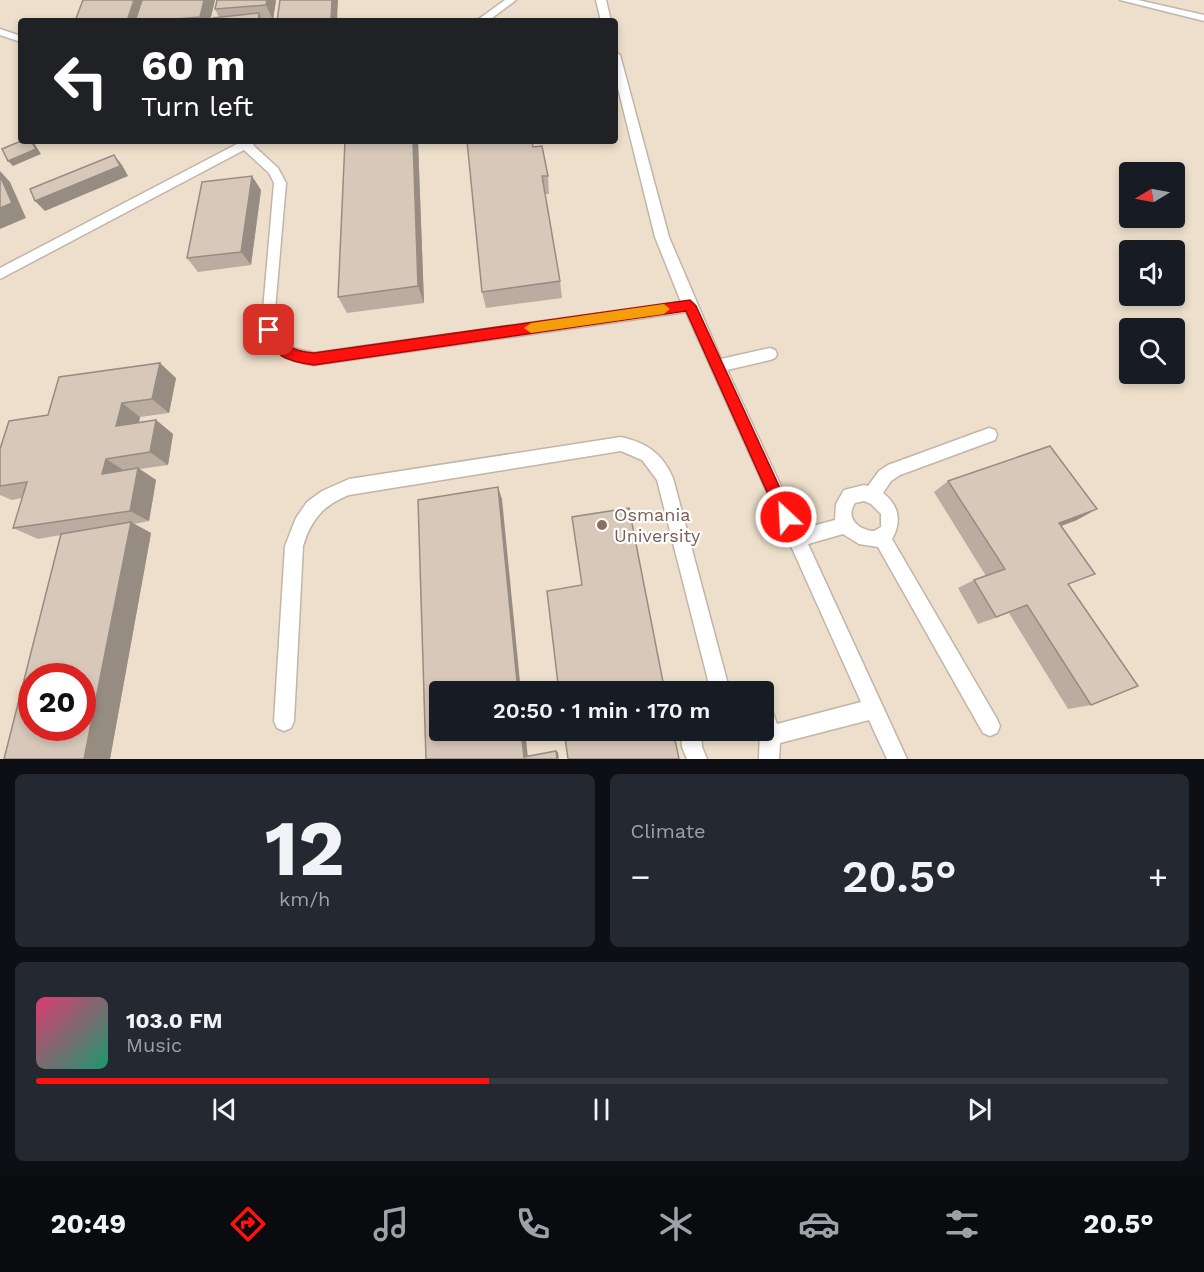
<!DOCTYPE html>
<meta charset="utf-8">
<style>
body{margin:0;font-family:"Work Sans",sans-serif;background:#242831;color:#f1f3f6;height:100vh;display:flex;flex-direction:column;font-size:22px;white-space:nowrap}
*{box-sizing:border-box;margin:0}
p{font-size:20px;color:#9ea1a6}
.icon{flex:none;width:33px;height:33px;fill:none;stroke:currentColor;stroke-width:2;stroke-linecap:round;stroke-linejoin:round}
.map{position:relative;height:759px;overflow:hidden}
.side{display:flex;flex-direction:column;gap:15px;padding:15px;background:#0d0f14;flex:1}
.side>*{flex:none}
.banner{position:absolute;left:18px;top:18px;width:600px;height:126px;border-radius:6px;box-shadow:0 3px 9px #0003;background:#202124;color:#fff;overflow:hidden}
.needle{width:39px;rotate:260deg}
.fabs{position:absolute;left:1119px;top:162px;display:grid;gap:12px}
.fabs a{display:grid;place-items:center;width:66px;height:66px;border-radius:6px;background:#171b24;box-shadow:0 3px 9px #0003;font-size:30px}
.speed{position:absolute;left:18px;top:663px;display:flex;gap:12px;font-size:30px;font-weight:700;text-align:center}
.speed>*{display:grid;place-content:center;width:78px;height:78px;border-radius:50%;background:#171b24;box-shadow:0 3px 9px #0003;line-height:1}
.speed .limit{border:9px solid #d22;background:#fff;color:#111}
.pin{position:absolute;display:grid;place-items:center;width:51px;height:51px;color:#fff;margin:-26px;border-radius:12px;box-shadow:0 3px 9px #0006}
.me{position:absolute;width:66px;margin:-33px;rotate:335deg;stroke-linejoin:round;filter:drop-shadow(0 0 4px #0008)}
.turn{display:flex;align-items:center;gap:21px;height:126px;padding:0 24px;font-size:27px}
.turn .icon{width:78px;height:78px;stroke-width:2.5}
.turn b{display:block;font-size:42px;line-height:51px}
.big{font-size:45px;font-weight:600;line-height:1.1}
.side .card{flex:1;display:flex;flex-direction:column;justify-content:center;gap:9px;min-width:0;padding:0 21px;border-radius:9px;background:#242831}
.side .dial{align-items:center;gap:0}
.dial b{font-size:78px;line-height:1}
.song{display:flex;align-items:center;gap:18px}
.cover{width:72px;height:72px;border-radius:9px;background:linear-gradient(135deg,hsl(340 70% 55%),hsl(160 70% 35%))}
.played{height:6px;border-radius:3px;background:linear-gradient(90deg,#ff110d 40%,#363941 40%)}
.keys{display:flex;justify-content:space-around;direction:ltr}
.heat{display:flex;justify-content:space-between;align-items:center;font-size:33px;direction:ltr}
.side .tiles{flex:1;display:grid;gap:15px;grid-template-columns:1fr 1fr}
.card:last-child{grid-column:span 2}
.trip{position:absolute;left:429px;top:681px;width:345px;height:60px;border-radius:6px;background:#171b24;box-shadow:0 3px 9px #0003;font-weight:600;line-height:60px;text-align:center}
.dock{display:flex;height:96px;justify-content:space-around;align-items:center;background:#090b0e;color:#9ea1a6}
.dock .icon{width:42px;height:42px}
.dock .current{color:#ff110d}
.dock b{font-size:27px;color:#f1f3f6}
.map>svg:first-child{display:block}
</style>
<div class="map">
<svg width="1204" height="759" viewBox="0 0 1204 759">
<rect width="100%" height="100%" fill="#f3ece2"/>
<!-- education -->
<path fill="#eddfcb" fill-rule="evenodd" d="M 0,0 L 1204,0 L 1204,759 L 0,759 ZM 21,21 L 615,21 L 615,141 L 21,141 ZM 1130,172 L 1174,172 L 1174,218 L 1130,218 ZM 1130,250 L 1174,250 L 1174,296 L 1130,296 ZM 1130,328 L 1174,328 L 1174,374 L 1130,374 ZM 32,676 L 82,676 L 82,728 L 32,728 ZM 440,692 L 764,692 L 764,730 L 440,730 Z"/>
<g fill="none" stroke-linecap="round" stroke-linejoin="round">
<defs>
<path id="lane" d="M 505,0 L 516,0 L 488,21 L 476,21 Z
M 596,0 L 606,0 L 611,21 L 601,21 Z
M 1120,0 L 1138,0 L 1204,15 L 1204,21 Z
M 0,29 L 21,36 L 21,42 L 0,35 Z
M 615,52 L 620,55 L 669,237 L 721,359 L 770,348 L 775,350 L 777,354 L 775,358 L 770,360 L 727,370 L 801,529 L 835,520 L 836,504 L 844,490 L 864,485 L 868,486 L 879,471 L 888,465 L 989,428 L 995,430 L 997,435 L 995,440 L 900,475 L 891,481 L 883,493 C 899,505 902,522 892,539 L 997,719 L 1000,726 L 997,733 L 990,736 L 983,733 L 878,547 L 859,544 L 843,534 L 808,544 L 907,759 L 887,759 L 869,720 L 780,743 L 779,759 L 759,759 L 760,730 L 764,730 L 764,705 L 771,708 L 777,724 L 861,702 L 686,312 L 314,365 C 285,361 267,352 262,322 L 274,183 L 269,173 L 244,150 L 0,279 L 0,268 L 237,144 L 235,141 L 258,141 L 253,145 L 278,168 L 286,183 L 275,310 L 280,337 L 289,347 L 314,353 L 681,302 L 655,237 L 615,76 ZM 864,501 L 871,504 L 881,514 L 881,527 L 874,531 C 858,530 845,518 855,503 Z
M 621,437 C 647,443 662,453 673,478 L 730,692 L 711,692 L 657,480 L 642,460 L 621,451 L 349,495 C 323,505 311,520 303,546 L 294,721 L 291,728 L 284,731 L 277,728 L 274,721 L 285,546 L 296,518 L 307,502 L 322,491 L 349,479 Z
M 681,730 L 701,730 L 702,747 L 707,759 L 687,759 L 682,747 Z"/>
</defs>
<!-- lane casing -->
<use href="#lane" stroke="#c2b5a8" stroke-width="3"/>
<!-- lane -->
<use href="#lane" fill="#fff" fill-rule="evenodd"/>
</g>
<!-- wall -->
<path fill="#baaca0" d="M 83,0 L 215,0 L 210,21 L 75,21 Z
M 276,0 L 273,20 L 262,21 L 213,21 L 219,17 L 215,9 Z
M 345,141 L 418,141 L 424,303 L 347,313 L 338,297 Z
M 533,147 L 548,176 L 549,194 L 545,194 L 560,281 L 562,298 L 486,308 L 482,292 Z
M 261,190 L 251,265 L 198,272 L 187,258 Z
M 176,378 L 169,413 L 140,417 L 139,422 L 156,420 L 173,434 L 168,465 L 140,469 L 156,480 L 149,521 L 134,524 L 151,533 L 110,759 L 4,759 L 61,535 L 38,539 L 13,528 L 22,498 L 12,500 L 0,495 L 0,449 L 48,415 Z
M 948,481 L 1077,520 L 1061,526 L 1069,584 L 1091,705 L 1068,709 L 1009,613 L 978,624 L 958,588 L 974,580 L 986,576 L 934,492 Z"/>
<!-- shaded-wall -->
<path fill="#978c82" d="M 134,0 L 148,0 L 142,21 L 127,21 Z
M 204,0 L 215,0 L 210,21 L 202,21 L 200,17 Z
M 267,0 L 276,0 L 273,20 L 266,5 Z
M 332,0 L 338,0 L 337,21 L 331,21 Z
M 259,13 L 262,21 L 258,21 Z
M 31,141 L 34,143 L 41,154 L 13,166 L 8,161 Z
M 413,141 L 418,141 L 424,303 L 418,286 Z
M 114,155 L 122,165 L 128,176 L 45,211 L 35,201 Z
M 0,171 L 10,182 L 26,218 L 0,229 Z
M 252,176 L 261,190 L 251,265 L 241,252 Z
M 160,363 L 176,378 L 169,413 L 152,399 Z
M 122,403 L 140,417 L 135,439 L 116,426 Z
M 156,420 L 173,434 L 168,465 L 150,452 Z
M 106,459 L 125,471 L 102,474 Z
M 138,468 L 156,480 L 149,521 L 130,511 Z
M 498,487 L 502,499 L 521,692 L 518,692 Z
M 1097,509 L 1077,520 L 1040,534 L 1059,523 Z
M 131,522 L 151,533 L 110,759 L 84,759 Z
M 521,730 L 525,730 L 528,758 L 524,757 Z
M 556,751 L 558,752 L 559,759 L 557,759 Z"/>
<!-- building -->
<path fill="#d8c8ba" stroke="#978c82" stroke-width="1.5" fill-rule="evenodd" d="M 83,0 L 134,0 L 127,21 L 75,21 Z
M 142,0 L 204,0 L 200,17 L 153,21 L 135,21 Z
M 217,0 L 267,0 L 266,5 L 215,9 Z
M 280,0 L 332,0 L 331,21 L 277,21 Z
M 259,13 L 258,21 L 213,21 L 213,18 Z
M 21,141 L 31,141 L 36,149 L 8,161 L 2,149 Z
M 345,141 L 413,141 L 418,286 L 338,297 Z
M 467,141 L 532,141 L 533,147 L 542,146 L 548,176 L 542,176 L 560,281 L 482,292 Z
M 114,155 L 120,166 L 35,201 L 30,189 Z
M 0,176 L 12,203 L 0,208 Z
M 252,176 L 241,252 L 187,258 L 202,182 Z
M 160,363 L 152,399 L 122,403 L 116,426 L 156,420 L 150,452 L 106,459 L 102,474 L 138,468 L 130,511 L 13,528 L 27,482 L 0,486 L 0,449 L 9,421 L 48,415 L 59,377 Z
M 1050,446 L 1097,509 L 1059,523 L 1095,574 L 1068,584 L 1138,686 L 1091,705 L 1027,605 L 996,617 L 974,580 L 1005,569 L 948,481 Z
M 498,487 L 518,692 L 440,692 L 440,730 L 521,730 L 524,757 L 556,751 L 557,759 L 426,759 L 418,500 Z
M 629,508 L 665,692 L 559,692 L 547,591 L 582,585 L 572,517 Z
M 131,522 L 84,759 L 4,759 L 61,534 ZM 32,676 L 82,676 L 82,728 L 32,728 Z
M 564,730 L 673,730 L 679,759 L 568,759 Z"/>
<!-- route -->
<path fill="#ff110d" stroke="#a60b08" stroke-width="1.5" d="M 690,300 L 696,306 L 791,512 L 794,517 L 791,523 L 786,525 L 781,523 L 686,311 L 314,365 C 285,361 275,357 262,330 L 269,325 L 273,326 C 283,346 292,351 314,353 Z"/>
<!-- slow -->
<path fill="#f59e0b" d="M 664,304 L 670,309 L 664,314 L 531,333 L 524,328 L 531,323 Z"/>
<!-- markers -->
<circle fill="#8d6e63" stroke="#fff" stroke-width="2" cx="602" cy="525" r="6"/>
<g text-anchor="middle" stroke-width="4.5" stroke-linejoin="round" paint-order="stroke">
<!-- education labels -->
<g font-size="18" fill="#785e54" stroke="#fff" text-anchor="start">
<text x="614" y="521">Osmania<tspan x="614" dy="21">University</tspan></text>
</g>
</g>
</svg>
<div class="fabs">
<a><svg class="needle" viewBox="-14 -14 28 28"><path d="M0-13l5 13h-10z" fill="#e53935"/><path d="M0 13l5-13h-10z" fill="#9ea1a6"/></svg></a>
<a><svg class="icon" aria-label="sound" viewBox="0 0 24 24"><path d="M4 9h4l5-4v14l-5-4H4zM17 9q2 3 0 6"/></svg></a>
<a><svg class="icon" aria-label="search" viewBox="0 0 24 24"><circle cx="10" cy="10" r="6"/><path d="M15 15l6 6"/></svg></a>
</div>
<div class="speed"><div class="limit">20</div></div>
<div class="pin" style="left:269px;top:330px;background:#d93025"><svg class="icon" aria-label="arrive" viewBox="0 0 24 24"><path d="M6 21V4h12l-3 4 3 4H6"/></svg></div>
<svg class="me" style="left:786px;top:517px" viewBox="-20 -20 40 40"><circle r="17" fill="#ff110d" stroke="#fff" stroke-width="3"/><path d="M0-11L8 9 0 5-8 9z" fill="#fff"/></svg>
<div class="trip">20:50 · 1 min · 170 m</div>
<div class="banner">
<div class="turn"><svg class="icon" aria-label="left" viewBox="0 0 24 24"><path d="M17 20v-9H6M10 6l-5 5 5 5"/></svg><div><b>60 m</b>Turn left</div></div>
</div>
</div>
<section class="side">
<div class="tiles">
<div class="card dial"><b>12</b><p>km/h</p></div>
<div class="card"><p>Climate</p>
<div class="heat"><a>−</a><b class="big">20.5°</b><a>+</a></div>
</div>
<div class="card">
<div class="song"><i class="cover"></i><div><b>103.0 FM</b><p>Music</p></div></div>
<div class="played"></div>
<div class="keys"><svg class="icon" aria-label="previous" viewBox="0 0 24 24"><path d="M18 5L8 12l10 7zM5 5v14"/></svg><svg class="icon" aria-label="pause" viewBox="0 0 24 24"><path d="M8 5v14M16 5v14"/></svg><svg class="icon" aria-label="next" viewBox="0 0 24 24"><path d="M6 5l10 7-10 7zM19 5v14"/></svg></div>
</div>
</div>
</section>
<nav class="dock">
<b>20:49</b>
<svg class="icon current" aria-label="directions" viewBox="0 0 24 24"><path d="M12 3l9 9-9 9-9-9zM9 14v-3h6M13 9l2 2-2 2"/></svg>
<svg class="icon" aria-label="music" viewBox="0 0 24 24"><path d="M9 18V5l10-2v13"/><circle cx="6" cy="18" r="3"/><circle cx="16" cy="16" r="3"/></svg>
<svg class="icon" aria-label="phone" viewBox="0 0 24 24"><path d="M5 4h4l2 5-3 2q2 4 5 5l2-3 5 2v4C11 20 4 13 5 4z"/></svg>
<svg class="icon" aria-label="climate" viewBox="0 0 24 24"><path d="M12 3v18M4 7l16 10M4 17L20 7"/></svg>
<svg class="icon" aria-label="car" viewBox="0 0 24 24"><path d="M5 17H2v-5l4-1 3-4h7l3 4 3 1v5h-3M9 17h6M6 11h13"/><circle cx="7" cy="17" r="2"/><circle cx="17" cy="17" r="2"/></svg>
<svg class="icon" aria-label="filters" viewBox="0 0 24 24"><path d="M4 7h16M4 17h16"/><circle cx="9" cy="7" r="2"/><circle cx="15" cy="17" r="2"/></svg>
<b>20.5°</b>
</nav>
